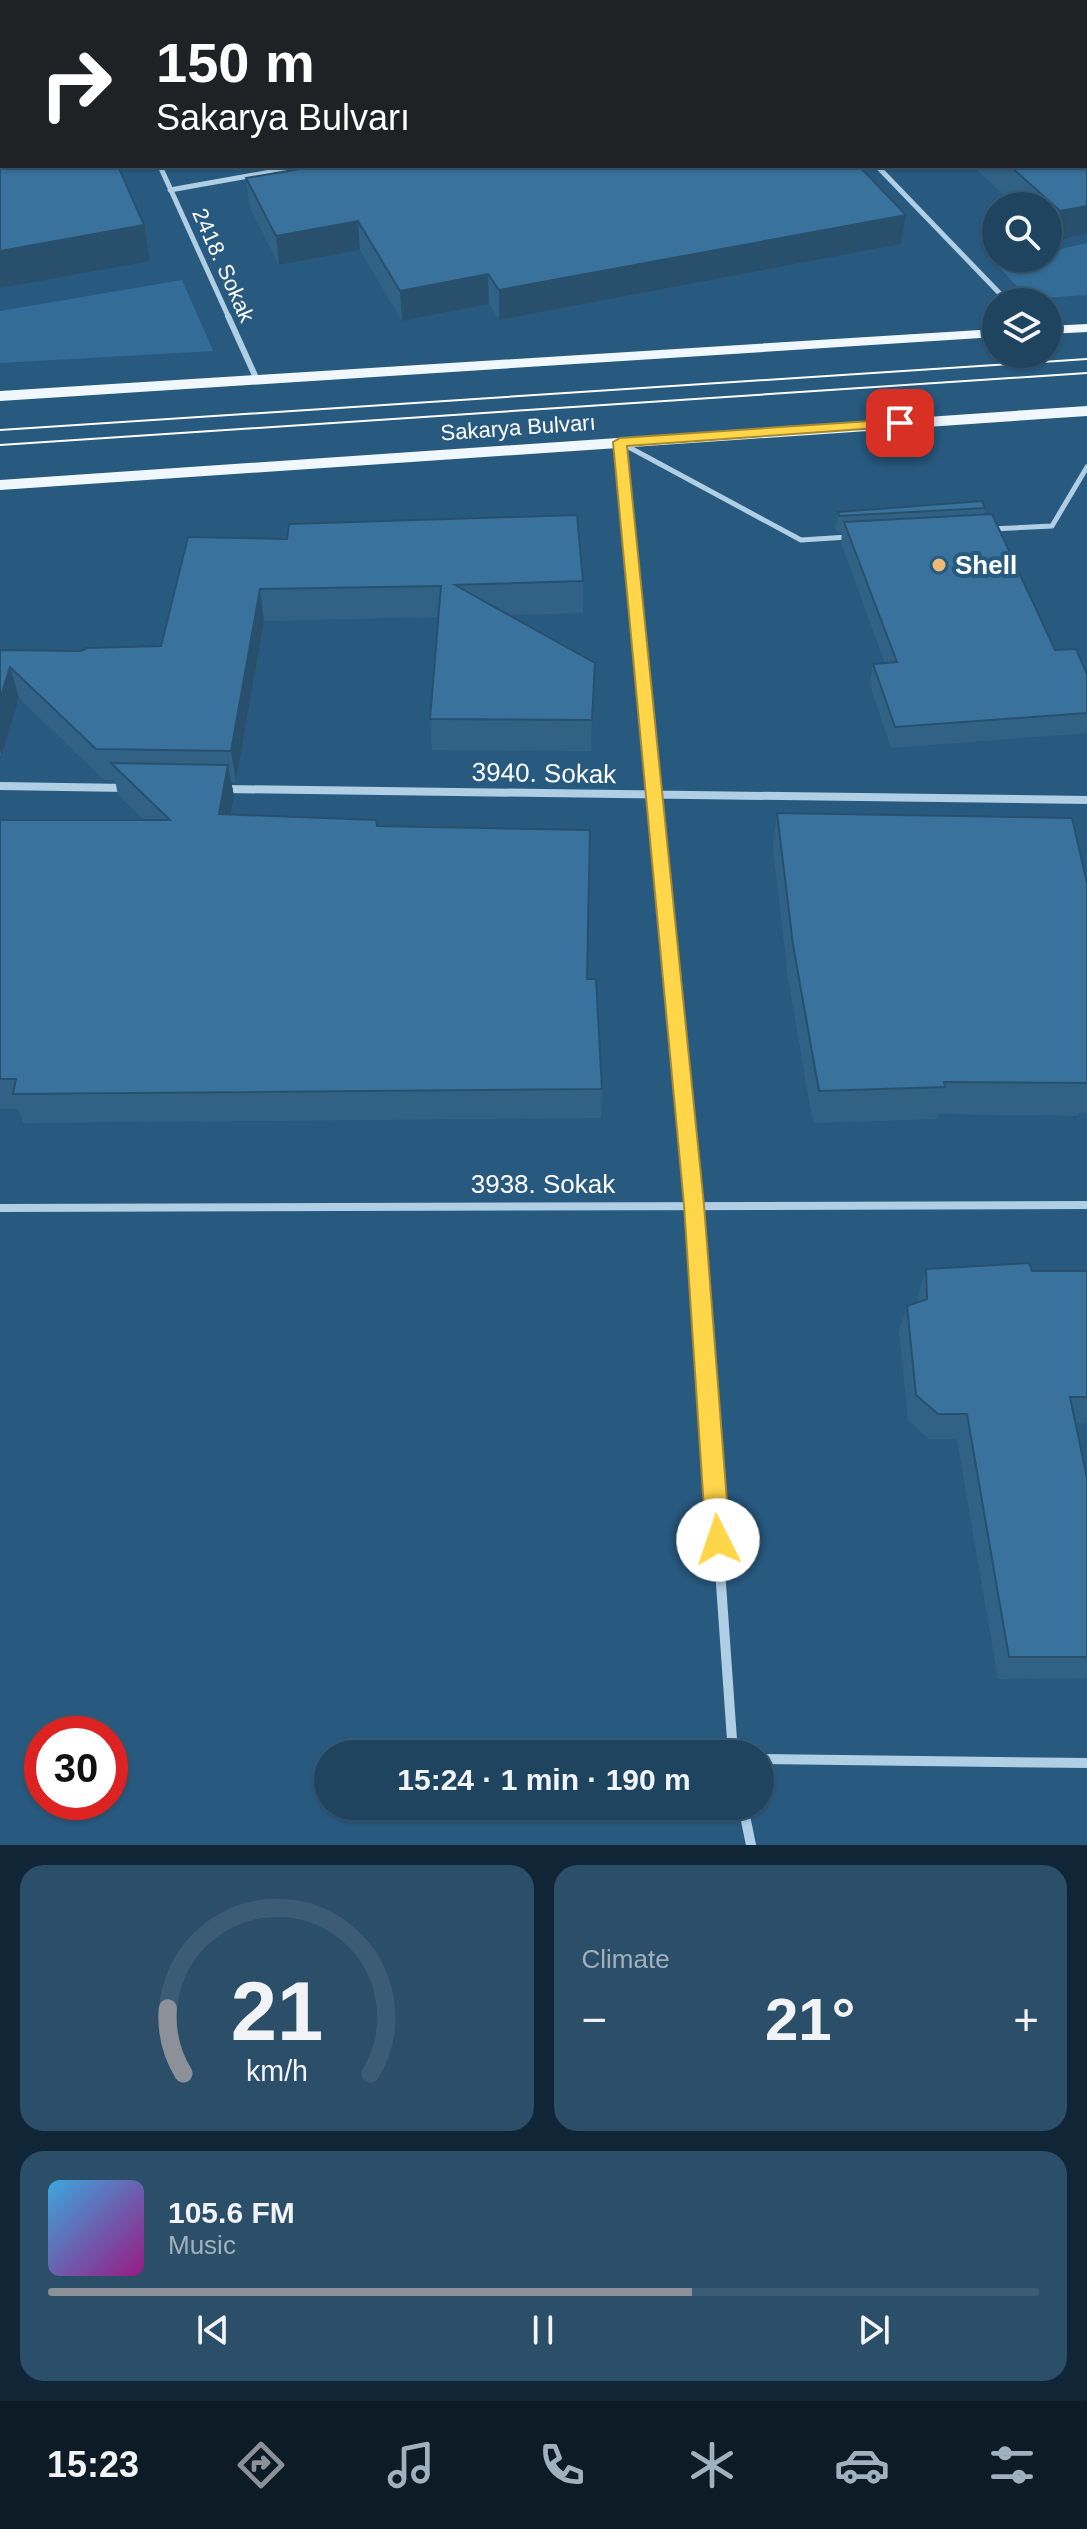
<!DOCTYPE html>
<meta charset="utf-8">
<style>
body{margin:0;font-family:Helvetica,sans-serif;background:#2b4e69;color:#f1f3f6;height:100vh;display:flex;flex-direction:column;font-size:30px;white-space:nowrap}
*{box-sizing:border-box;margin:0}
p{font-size:26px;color:#a1b0bd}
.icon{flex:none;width:44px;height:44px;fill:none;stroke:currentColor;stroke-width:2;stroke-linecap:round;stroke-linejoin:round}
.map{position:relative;height:1845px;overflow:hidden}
.details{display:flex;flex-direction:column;gap:20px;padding:20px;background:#102535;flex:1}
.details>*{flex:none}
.top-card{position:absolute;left:0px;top:0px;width:1088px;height:168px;box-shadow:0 2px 6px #0004,0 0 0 2px #3c5c75;background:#202124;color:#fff;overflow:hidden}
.fabs{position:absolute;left:982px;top:192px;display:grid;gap:16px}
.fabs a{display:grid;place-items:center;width:80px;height:80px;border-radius:50%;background:#1e4460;box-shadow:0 2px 6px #0004,0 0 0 2px #3c5c75;font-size:40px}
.speed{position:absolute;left:24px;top:1716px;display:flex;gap:16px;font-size:40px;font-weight:700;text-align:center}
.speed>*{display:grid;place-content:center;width:104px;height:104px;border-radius:50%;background:#1e4460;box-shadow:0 2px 6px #0004,0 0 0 2px #3c5c75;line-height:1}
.speed .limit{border:12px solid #d22;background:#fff;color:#111}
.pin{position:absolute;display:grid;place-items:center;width:68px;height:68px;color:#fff;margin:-34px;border-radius:16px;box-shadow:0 4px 12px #0006}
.me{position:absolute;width:88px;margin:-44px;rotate:356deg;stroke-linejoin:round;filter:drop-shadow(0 0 6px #0008)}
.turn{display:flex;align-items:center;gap:28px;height:168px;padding:0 24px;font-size:36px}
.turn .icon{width:104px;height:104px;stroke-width:2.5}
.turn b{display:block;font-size:56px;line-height:68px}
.big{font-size:60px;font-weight:600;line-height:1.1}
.details .card{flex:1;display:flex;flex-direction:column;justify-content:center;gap:12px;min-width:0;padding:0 28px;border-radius:24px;background:#2b4e69}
.details .dial{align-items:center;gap:0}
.dial svg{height:208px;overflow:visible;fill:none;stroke:#3c5c75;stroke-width:7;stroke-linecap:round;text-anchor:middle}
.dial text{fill:#f1f3f6;stroke:none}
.song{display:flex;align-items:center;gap:24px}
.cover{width:96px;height:96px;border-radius:12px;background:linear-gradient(135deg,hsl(200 70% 55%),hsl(310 70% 35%))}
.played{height:8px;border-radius:4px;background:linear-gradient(90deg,#8c9099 65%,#3c5c75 65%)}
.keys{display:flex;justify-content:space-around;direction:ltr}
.heat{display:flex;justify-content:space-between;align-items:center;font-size:44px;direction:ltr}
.details .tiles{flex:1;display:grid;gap:20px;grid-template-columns:1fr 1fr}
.card:last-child{grid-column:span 2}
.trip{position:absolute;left:314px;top:1740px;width:460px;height:80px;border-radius:40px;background:#1e4460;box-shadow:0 2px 6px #0004,0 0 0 2px #3c5c75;font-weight:600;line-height:80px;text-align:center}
.dock{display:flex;height:128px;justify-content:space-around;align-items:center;background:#0c1b26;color:#a1b0bd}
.dock .icon{width:56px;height:56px}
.dock .on{color:#8c9099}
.dock b{font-size:36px;color:#f1f3f6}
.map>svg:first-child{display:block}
</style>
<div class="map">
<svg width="1087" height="1845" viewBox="0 0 1087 1845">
<rect width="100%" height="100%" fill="#285a80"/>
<!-- green -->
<path fill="#336d97" d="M 1087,243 L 1087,295 L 1029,299 L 995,263 L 1017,258 L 1048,258 L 1048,252 Z
M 182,280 L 213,351 L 0,363 L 0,311 Z"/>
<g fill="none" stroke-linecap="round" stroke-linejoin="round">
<!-- lane -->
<path stroke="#b0cfe5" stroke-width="5" d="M 623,444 L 801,540 L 848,537
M 991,529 L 1052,526 L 1087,467"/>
<!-- street-far3 -->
<path stroke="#b0cfe5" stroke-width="5" d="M 160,166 L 229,318
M 877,166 L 1008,302
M 170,190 L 304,166"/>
<!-- street-far2 -->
<path stroke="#b0cfe5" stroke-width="6" d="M 228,316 L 257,380
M 620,442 L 647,717"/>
<!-- street-far1 -->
<path stroke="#b0cfe5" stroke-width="8" d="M 646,715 L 695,1217
M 0,786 L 127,788
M 225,789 L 1087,800
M 0,1208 L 1087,1205"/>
<!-- street -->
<path stroke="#b0cfe5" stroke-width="10" d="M 695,1215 L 733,1754
M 760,1759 L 1087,1763
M 743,1806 L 751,1845"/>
<!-- primary -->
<path fill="#f0f7fd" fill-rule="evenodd" d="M 1087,324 L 1087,332 L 1048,334 L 1048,326 Z
M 996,329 L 996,337 L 0,401 L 0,391 Z
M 1087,406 L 1087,416 L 0,490 L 0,480 Z"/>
<!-- tram -->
<path stroke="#fff" stroke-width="2" d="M 0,430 L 1087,359
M 0,445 L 1087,373"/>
</g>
<!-- wall -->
<path fill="#316286" d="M 145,0 L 1087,0 L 1087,234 L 1053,241 L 1048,236 L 1048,206 L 1016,206 L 973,166 L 1086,166 L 1086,2 L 146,2 Z
M 246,178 L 901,244 L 499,320 L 489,304 L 402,321 L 360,250 L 279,265 L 250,208 Z
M 985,508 L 984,514 L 1055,650 L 1087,674 L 1087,733 L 891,748 L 870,685 L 873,664 L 885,663 L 841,543 L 842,532 L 837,532 L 835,528 L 838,512 Z
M 188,537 L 583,581 L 583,613 L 509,615 L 595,663 L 591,751 L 432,750 L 430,719 L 439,617 L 264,621 L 236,782 L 231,782 L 234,796 L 231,815 L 377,826 L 587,979 L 602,1089 L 601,1118 L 23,1123 L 18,1109 L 0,1109 L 0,820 L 144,820 L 118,795 L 115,780 L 104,780 L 19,698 L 2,755 L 0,755 L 0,650 L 81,651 L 161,646 Z
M 777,813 L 1087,883 L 1087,1113 L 1079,1113 L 1078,1116 L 938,1114 L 937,1119 L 813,1123 L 788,978 L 773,847 Z
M 926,1269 L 1087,1271 L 1087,1423 L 1075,1423 L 1087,1478 L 1087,1678 L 998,1679 L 957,1439 L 929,1439 L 908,1420 L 899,1332 L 907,1306 L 918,1302 L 918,1295 Z"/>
<!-- shaded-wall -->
<path fill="#28506d" d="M 1087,206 L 1087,234 L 1053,241 L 1060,211 Z
M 906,215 L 901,244 L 499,320 L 499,290 Z
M 358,221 L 360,250 L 279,265 L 276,236 Z
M 144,225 L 150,261 L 0,288 L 0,251 Z
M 488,274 L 489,304 L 402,321 L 400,291 Z
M 260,589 L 264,621 L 236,782 L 231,751 Z
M 595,663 L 594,695 L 591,751 L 592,720 Z
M 10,667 L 19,698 L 2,755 L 0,750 L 0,699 Z
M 228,765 L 234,796 L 225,846 L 219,814 Z"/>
<!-- building -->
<path fill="#39729c" stroke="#28506d" stroke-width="2" d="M 0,0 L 55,0 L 56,2 L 2,2 L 2,166 L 118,166 L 144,225 L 0,251 Z
M 155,0 L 1087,0 L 1087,206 L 1060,211 L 1010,166 L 1086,166 L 1086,2 L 156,2 Z
M 317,166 L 859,166 L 906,215 L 499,290 L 488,274 L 400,291 L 358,221 L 276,236 L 246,178 Z
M 982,501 L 985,508 L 839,516 L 838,512 Z
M 992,514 L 1055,650 L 1076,649 L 1087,674 L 1087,713 L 895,727 L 873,664 L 897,662 L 844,522 Z
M 577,515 L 583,581 L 455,585 L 595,663 L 592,720 L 430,719 L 441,586 L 260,589 L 231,751 L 96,749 L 10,667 L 0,699 L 0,650 L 81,651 L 87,648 L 161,646 L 188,537 L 287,539 L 289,524 Z
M 111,763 L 228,765 L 219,814 L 376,820 L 377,826 L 590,830 L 587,979 L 596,979 L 602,1089 L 13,1094 L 16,1079 L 0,1079 L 0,820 L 170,820 Z
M 777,813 L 1072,818 L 1087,883 L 1087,1083 L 944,1082 L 945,1087 L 819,1091 L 793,945 Z
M 1029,1263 L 1032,1271 L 1087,1271 L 1087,1397 L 1070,1397 L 1087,1478 L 1087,1657 L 1009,1657 L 967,1414 L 938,1414 L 916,1395 L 907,1306 L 927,1299 L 926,1269 Z"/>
<!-- route -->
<path fill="#ffd54a" stroke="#a68a30" stroke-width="2" d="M 900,419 L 905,420 L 905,426 L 627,446 L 704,1205 L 730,1540 L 726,1548 L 718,1552 L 710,1548 L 706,1540 L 684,1205 L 613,442 L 620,438 Z"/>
<!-- markers -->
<circle fill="#edbb76" stroke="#285a80" stroke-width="3" cx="939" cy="565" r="8"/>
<g text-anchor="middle" stroke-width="8" stroke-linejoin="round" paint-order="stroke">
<!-- far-street labels -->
<g font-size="22" fill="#fff" stroke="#285a80">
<text transform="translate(224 265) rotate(66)" y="8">2418. Sokak</text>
<text transform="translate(518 427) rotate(-4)" y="8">Sakarya Bulvarı</text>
</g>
<!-- poi labels -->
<g font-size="26" font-weight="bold" fill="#fff" stroke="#285a80" text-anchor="start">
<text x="955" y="574">Shell</text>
</g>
<!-- street labels -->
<g font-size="26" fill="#fff" stroke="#285a80">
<text transform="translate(544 773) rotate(1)" y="9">3940. Sokak</text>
<text x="543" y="1193">3938. Sokak</text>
</g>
</g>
</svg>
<div class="fabs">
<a><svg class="icon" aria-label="search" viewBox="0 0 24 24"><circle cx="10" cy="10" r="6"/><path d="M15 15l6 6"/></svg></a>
<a><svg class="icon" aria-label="layers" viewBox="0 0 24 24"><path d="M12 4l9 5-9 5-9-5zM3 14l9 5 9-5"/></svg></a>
</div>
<div class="speed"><div class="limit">30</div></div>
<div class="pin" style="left:900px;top:423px;background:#d93025"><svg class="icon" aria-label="arrive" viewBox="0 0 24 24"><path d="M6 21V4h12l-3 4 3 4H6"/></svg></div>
<svg class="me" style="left:718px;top:1540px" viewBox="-20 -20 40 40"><circle r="19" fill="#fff"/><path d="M0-13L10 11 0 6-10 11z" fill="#ffd54a"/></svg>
<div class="trip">15:24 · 1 min · 190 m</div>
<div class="top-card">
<div class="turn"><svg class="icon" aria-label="right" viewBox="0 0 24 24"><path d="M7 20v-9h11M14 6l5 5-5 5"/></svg><div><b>150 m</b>Sakarya Bulvarı</div></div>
</div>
</div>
<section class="details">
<div class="tiles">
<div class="card dial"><svg viewBox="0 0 100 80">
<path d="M14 69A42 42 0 1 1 86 69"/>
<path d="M14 69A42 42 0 0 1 8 44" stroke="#8c9099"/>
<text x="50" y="56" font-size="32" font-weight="700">21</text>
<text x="50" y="72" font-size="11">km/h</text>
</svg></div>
<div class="card"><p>Climate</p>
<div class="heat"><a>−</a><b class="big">21°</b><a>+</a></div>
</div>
<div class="card">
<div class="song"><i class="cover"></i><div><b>105.6 FM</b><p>Music</p></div></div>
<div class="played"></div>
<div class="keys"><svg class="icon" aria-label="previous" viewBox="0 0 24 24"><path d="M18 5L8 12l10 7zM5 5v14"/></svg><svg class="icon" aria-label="pause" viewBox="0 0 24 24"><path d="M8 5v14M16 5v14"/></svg><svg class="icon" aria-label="next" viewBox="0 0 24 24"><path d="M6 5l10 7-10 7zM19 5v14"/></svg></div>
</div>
</div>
</section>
<nav class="dock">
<b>15:23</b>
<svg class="icon on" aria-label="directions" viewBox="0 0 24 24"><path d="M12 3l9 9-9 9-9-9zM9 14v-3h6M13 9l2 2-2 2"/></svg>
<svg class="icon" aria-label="music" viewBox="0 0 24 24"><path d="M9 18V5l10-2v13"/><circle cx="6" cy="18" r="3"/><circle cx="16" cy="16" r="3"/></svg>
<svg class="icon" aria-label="phone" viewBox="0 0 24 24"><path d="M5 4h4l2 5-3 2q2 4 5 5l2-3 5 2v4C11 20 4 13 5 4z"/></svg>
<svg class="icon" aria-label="climate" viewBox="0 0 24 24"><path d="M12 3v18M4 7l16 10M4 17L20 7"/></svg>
<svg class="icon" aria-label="car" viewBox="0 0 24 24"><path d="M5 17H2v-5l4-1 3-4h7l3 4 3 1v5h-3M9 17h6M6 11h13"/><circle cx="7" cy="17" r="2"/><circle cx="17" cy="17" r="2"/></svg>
<svg class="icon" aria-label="filters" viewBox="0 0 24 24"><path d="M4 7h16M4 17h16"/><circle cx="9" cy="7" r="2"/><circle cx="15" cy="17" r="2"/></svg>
</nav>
